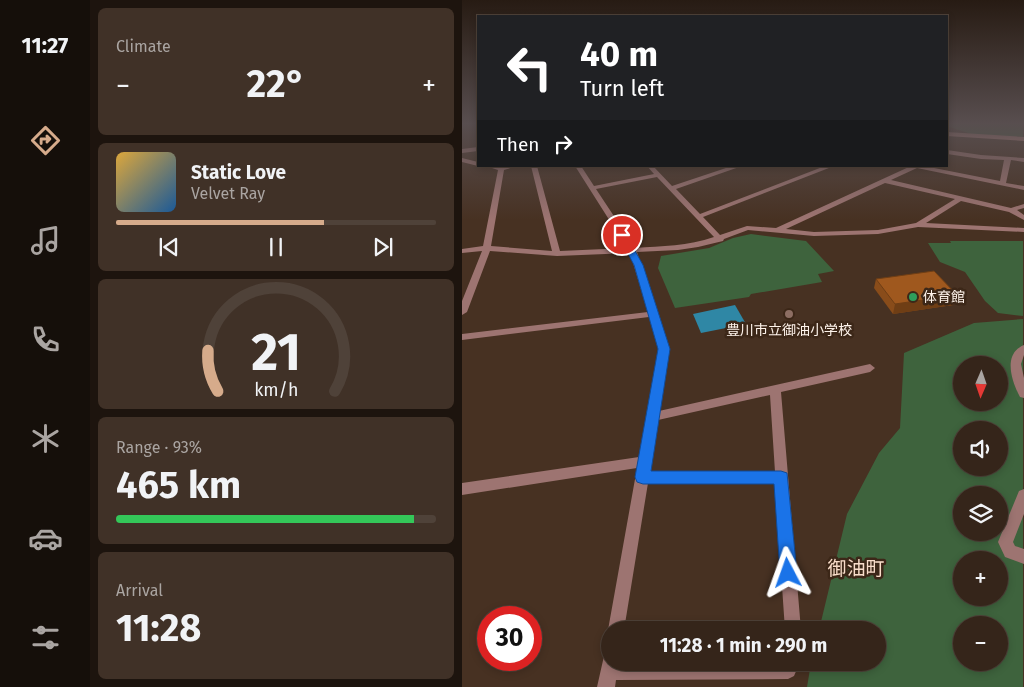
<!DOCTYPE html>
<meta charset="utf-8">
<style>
body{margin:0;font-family:"Fira Sans","Noto Sans JP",sans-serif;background:#403127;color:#f1f3f6;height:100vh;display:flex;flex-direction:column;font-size:19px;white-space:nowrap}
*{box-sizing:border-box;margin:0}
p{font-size:16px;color:#aaa5a2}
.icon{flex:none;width:28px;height:28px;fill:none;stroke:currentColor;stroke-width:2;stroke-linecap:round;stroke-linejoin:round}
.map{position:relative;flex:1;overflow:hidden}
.details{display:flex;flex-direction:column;gap:8px;padding:8px;background:#1d140e;width:372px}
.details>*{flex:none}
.guide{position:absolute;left:15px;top:15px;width:471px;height:152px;border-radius:0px;box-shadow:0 2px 8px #0003,0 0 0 1px #4f4239;background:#202124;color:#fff;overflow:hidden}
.needle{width:32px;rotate:182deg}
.tools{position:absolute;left:491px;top:356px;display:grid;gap:10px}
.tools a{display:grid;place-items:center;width:55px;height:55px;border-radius:50%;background:#35251a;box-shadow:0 2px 8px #0003,0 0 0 1px #4f4239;font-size:25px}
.speed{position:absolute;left:15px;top:606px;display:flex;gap:10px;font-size:25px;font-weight:700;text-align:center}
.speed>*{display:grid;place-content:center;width:65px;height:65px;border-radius:50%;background:#35251a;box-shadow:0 2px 8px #0003,0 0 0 1px #4f4239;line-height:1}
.speed .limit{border:8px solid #d22;background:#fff;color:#111}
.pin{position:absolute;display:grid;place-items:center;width:42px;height:42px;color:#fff;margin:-21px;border:2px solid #fff;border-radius:50%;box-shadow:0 1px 5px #0007}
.me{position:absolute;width:55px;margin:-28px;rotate:356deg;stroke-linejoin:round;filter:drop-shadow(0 0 4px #0008)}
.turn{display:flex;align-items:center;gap:18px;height:105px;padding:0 20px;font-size:22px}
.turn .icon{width:65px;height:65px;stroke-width:2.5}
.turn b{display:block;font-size:35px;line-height:42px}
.then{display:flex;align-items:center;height:48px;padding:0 20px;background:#0003;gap:10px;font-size:19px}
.big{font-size:38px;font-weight:700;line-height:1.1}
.details .card{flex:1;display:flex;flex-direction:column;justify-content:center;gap:8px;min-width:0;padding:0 18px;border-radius:8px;background:#403127}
.details .dial{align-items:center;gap:0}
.dial svg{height:130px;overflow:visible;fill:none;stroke:#4f4239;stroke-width:7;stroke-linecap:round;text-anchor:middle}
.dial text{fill:#f1f3f6;stroke:none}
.song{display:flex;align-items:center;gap:15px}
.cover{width:60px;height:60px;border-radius:8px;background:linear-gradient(135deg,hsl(40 70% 55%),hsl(210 70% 35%))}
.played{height:5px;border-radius:2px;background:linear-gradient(90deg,#d6ab8b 65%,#4f4239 65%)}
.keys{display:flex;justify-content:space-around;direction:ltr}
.heat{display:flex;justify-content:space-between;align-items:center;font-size:28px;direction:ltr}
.charge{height:8px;border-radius:4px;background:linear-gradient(90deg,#34c759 93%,#4f4239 0)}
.trip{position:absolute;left:139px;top:621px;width:285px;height:50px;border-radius:25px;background:#35251a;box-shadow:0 2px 8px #0003,0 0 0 1px #4f4239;font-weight:700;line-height:50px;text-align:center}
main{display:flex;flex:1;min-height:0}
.tab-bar{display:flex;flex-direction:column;width:90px;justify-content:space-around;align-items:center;background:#150f0a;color:#aaa5a2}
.tab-bar .icon{width:35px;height:35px}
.tab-bar .active{color:#d6ab8b}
.tab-bar b{font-size:22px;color:#f1f3f6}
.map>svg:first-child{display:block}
</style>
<main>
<nav class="tab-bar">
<b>11:27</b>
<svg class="icon active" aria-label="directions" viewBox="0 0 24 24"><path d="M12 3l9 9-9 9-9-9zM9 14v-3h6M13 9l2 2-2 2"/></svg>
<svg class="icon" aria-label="music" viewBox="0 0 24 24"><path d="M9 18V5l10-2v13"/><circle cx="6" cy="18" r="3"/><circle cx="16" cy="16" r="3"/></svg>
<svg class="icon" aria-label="phone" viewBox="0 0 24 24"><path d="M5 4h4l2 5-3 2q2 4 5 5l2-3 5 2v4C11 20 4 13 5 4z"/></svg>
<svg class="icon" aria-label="climate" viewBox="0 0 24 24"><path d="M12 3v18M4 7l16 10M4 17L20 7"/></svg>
<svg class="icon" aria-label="car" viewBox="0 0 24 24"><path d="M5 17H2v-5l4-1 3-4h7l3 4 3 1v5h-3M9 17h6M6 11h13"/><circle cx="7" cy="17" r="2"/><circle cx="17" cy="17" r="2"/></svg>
<svg class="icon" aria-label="filters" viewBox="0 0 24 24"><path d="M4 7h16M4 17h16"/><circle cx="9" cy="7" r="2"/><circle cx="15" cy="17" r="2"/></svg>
</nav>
<section class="details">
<div class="card"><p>Climate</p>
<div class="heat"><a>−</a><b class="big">22°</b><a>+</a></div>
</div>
<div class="card">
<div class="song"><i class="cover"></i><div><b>Static Love</b><p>Velvet Ray</p></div></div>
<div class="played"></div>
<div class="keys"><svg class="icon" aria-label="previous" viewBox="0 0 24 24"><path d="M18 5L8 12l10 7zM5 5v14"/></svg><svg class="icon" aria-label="pause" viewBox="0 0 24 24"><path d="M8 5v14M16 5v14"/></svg><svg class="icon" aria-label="next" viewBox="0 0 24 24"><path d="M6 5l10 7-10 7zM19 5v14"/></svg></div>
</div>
<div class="card dial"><svg viewBox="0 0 100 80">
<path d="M14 69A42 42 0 1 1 86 69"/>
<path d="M14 69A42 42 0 0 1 8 44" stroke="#d6ab8b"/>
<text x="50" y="56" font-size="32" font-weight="700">21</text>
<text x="50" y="72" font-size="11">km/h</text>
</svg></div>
<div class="card"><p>Range · 93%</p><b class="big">465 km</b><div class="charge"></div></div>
<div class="card"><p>Arrival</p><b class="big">11:28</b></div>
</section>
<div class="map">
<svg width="562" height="687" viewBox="0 0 562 687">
<rect width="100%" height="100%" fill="#473122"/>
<!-- green -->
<path fill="#3e633d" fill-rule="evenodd" d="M 485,124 L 561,124 L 561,137 L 509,134 L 485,126 Z
M 289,234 L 344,241 L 372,271 L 356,274 L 360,282 L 289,294 L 287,297 L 213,308 L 196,268 L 199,256 L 247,248 L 271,238 Z
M 488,241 L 561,241 L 561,316 L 536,313 L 523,301 L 503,272 L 478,262 L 466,243 L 489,243 Z
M 561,319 L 561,687 L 345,687 L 349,663 L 415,662 L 415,630 L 357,630 L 385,514 L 417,453 L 438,428 L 442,353 L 512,323 ZM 500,365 L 538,365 L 538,402 L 500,402 ZM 500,430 L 538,430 L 538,468 L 500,468 ZM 500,495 L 538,495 L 538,532 L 500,532 ZM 500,560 L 538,560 L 538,598 L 500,598 ZM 500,625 L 538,625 L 538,662 L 500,662 Z"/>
<!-- water -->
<path fill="#2f87a5" d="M 273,305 L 284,324 L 239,333 L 231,314 Z"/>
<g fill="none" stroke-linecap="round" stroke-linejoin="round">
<!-- minor -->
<path fill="#9d7471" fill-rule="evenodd" d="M 16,147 L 16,151 L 0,153 L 0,149 Z
M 485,150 L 519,155 L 562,158 L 562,162 L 549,160 L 544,183 L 562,186 L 562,190 L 455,168 L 429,180 L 549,208 L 562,204 L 562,208 L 555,210 L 562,215 L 562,220 L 547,212 L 499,201 L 464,223 L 562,228 L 562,232 L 456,227 L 416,234 L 352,236 L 286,230 L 262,239 L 261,241 L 236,247 L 216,250 L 175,252 L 207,349 L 197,411 L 408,364 L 413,368 L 408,372 L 319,392 L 339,630 L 323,630 L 313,484 L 186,483 L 162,630 L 148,630 L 148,635 L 146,630 L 175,468 L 0,495 L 0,483 L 177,457 L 197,349 L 187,317 L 0,340 L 0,334 L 186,312 L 168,253 L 95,256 L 28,251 L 5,312 L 0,315 L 0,301 L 20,251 L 0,253 L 0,249 L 21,246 L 36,170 L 24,166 L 55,166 L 42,170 L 29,246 L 90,251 L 69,166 L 75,166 L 98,251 L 165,248 L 113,166 L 119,166 L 132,186 L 192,174 L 185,166 L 191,166 L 210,186 L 270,166 L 280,166 L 214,189 L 238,214 L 363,166 L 372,166 L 241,217 L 258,235 L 285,226 L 314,228 L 449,166 L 462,166 L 538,181 L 542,160 L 519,159 L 485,154 ZM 195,177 L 252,237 C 226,246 200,246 173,248 L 134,189 ZM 423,183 L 493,199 L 454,223 L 416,230 L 352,232 L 324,229 ZM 308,395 L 313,472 L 188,471 L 196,420 Z
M 0,158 L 16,162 L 16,166 L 0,162 Z
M 562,345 L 562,355 L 559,364 L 562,378 L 562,398 L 558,397 C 550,382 540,354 562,345 Z
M 562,489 L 562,514 L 551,542 L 553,546 L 562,549 L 562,564 L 543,557 L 536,542 L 557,491 Z
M 148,653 L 148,662 L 338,662 L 332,676 L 326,679 L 154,680 L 153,687 L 135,687 L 142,656 Z"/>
<!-- secondary -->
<path fill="#d79692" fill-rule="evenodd" d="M 485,132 L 562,137 L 562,141 L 485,136 Z"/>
</g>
<!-- wall -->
<path fill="#894c1a" d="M 414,279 L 495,295 L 491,305 L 431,314 L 412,288 Z"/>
<!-- shaded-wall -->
<path fill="#6f3e15" d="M 495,295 L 491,305 L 431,314 L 433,304 Z"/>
<!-- building -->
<path fill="#9f581e" stroke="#6f3e15" d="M 472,271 L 495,295 L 433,304 L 414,279 Z"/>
<!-- sky -->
<linearGradient id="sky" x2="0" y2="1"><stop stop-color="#271b13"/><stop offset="0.56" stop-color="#584e4f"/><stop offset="1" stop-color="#584e4f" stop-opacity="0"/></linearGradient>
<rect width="562" height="220" fill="url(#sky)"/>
<!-- route -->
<path fill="#1a73e8" stroke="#114b97" d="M 157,233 L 163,233 L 181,265 L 208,349 L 189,471 L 319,471 L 325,473 L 335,573 L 333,579 L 326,582 L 320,579 L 318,573 L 312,484 L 181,484 L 175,482 L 173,477 L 196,349 L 172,265 L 156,235 Z"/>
<!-- markers -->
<circle fill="#2e9e5b" stroke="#3c2718" stroke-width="2" cx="451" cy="297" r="5"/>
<circle fill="#8d6e63" stroke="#3c2718" stroke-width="2" cx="327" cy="314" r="5"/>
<g text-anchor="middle" stroke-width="5" stroke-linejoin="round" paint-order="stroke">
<!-- poi labels -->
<g font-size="14" fill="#fef3eb" stroke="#3c2718" text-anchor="start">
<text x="461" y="302">体育館</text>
<text x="327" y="335" text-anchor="middle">豊川市立御油小学校</text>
</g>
<!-- near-quarter labels -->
<g font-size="19" fill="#f9ddca" stroke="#3c2718">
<text x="394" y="575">御油町</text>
</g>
</g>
</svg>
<div class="tools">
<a><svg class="needle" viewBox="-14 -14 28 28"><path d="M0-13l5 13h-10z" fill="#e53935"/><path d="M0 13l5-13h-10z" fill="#aaa5a2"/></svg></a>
<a><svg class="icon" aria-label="sound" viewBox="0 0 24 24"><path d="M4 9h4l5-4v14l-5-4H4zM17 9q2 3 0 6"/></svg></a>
<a><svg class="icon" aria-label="layers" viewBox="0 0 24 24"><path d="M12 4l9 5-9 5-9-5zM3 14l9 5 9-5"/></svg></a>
<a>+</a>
<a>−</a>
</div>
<div class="speed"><div class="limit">30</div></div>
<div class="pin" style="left:160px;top:235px;background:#d93025"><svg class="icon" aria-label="arrive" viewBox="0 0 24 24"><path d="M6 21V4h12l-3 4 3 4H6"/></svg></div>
<svg class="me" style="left:326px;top:573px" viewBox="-20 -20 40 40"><path d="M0-17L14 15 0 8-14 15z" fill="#1a73e8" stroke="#fff" stroke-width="4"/></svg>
<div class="trip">11:28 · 1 min · 290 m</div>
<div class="guide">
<div class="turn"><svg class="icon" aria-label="left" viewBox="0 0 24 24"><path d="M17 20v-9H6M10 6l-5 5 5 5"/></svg><div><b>40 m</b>Turn left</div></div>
<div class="then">Then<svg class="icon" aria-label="right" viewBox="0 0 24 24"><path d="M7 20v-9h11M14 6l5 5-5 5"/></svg></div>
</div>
</div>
</main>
